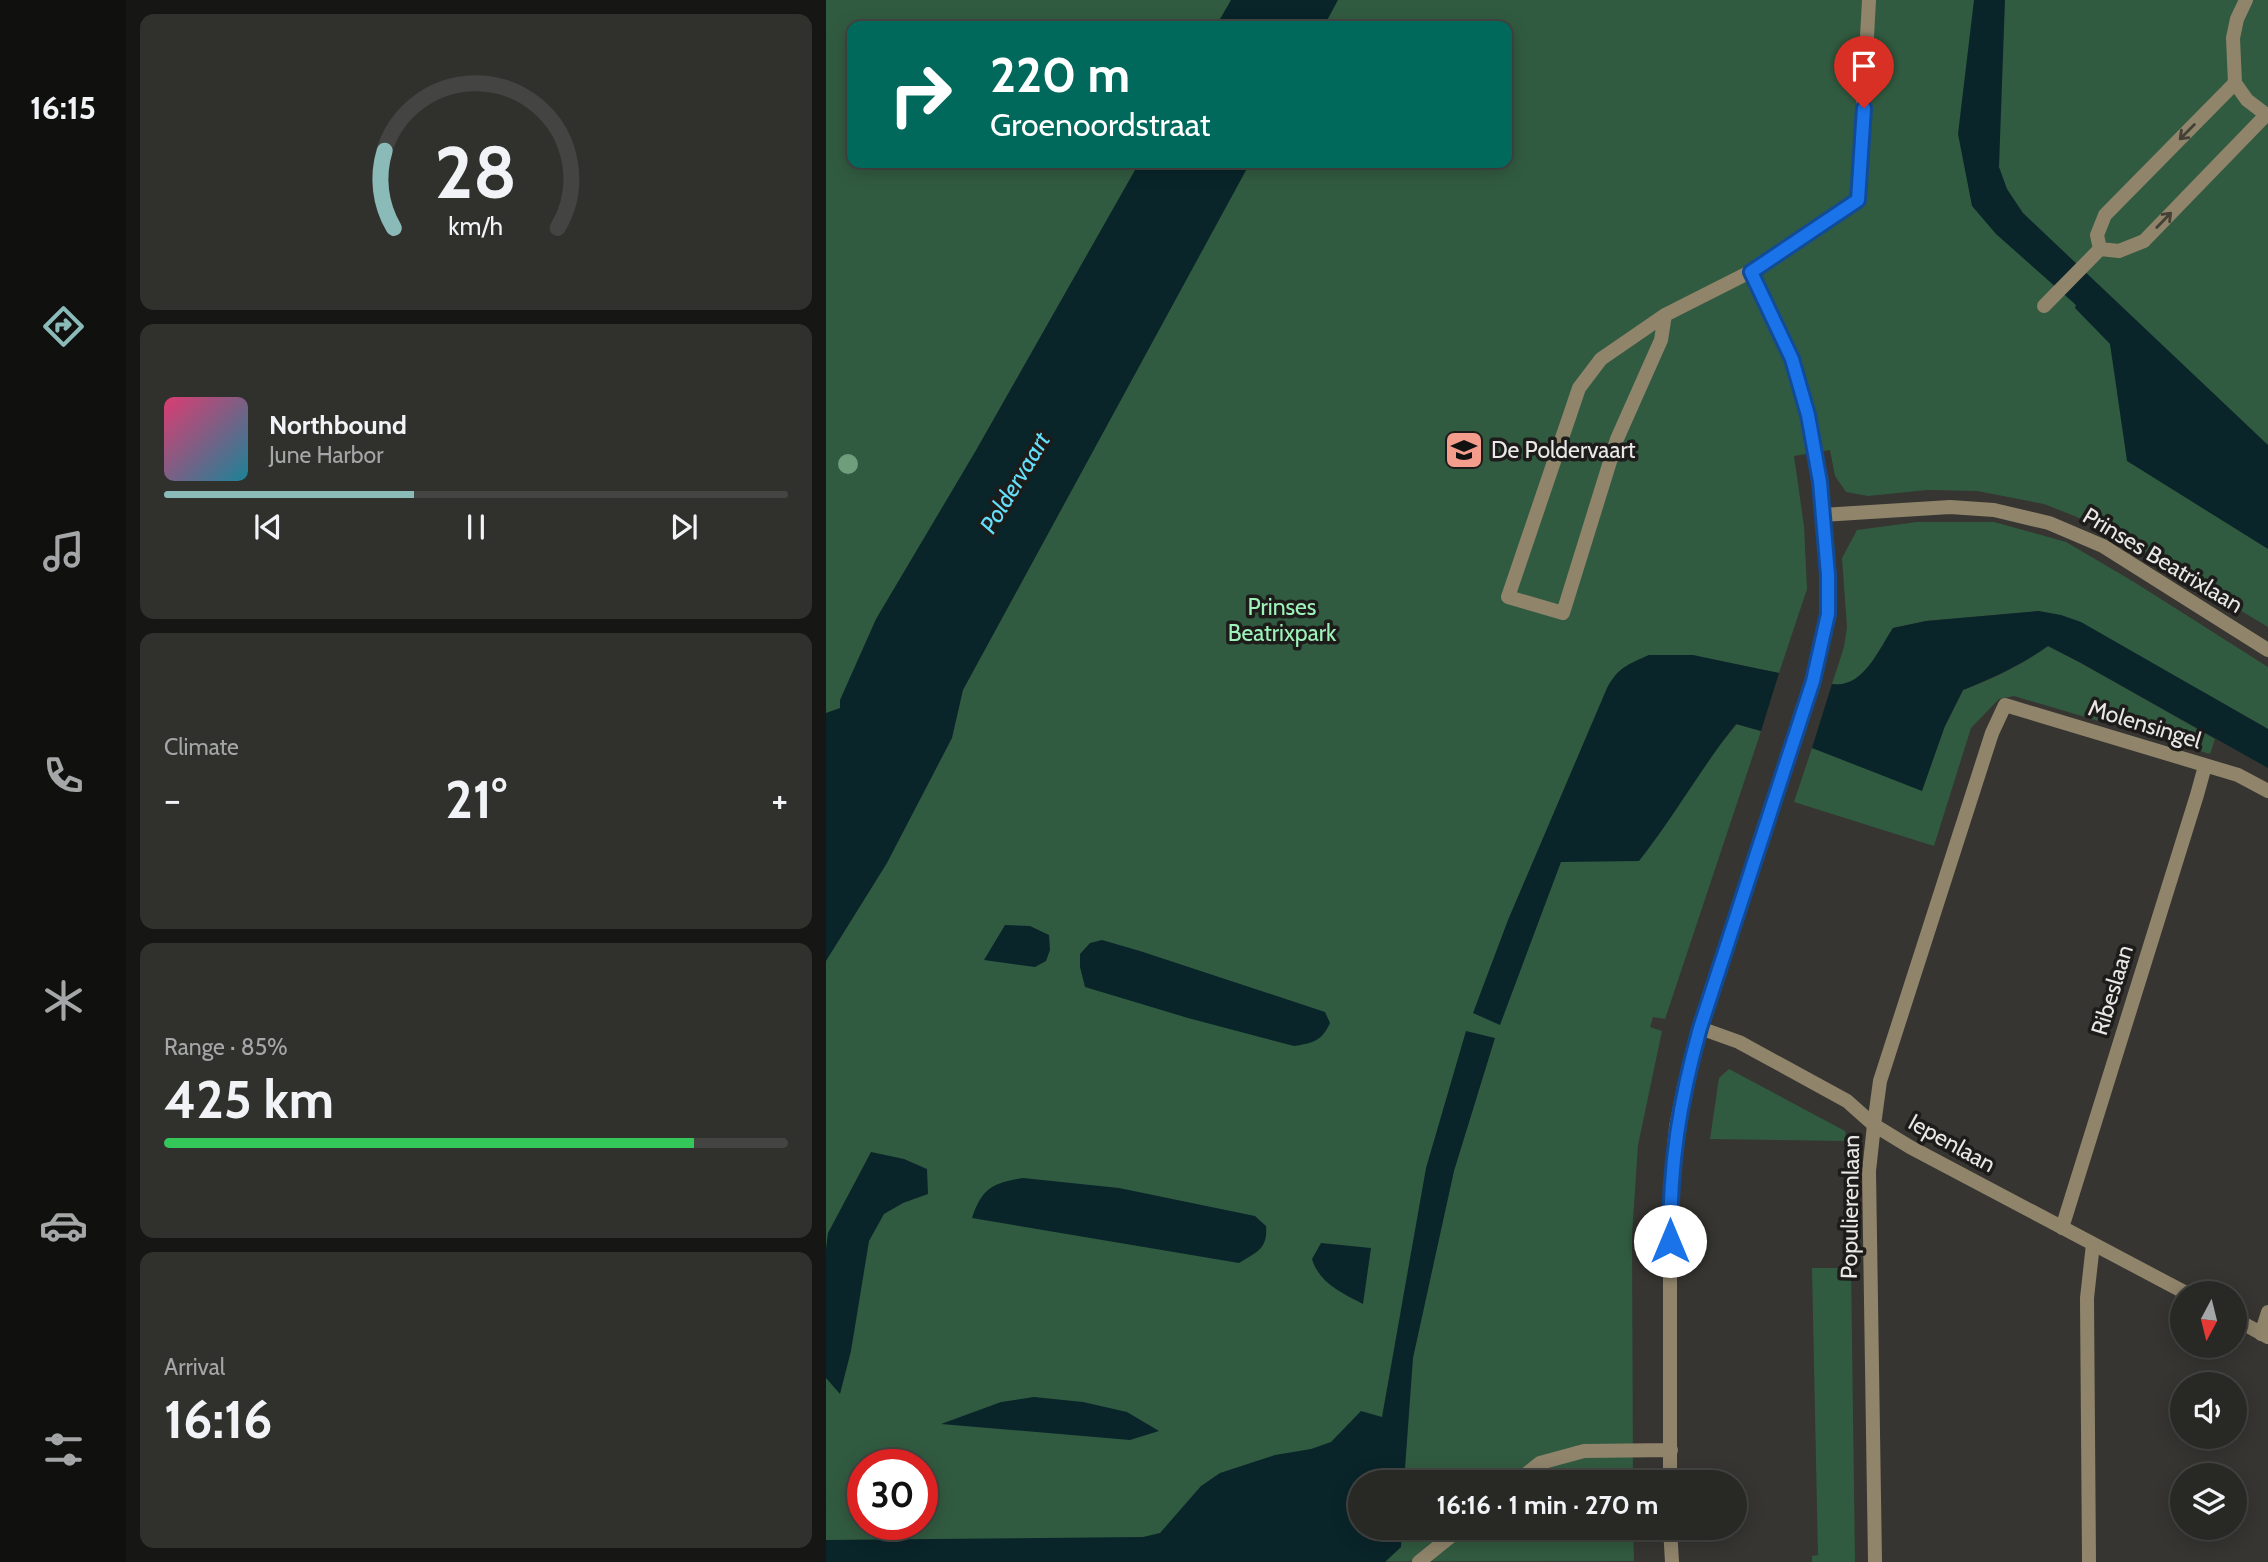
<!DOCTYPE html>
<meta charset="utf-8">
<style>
body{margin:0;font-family:Cabin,sans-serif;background:#30302d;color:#f1f3f6;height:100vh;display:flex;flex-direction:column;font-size:26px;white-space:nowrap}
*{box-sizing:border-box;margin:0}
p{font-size:23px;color:#a5a6a7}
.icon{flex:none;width:38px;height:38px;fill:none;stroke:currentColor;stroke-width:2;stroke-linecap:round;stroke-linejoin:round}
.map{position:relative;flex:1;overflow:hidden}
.drawer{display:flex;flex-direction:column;gap:14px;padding:14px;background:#161614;width:700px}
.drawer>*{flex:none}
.guide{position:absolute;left:21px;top:21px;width:665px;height:147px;border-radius:14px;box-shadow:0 4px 18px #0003,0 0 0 2px #444442;background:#00695c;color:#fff;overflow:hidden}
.needle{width:46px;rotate:187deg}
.buttons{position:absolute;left:1344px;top:1281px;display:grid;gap:14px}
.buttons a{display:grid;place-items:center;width:77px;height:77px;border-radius:50%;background:#282825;box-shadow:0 4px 18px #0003,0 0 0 2px #444442;font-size:35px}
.speed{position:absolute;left:21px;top:1449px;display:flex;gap:14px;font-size:35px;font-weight:700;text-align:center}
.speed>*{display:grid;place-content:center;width:91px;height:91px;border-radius:50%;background:#282825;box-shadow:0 4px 18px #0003,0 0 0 2px #444442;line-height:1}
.speed .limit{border:10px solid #d22;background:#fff;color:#111}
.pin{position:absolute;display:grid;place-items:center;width:60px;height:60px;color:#fff;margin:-72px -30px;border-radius:50% 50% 50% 0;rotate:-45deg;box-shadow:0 0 7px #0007}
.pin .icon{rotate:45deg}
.me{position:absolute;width:77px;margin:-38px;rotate:0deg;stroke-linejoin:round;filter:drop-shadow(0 0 5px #0008)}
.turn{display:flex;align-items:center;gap:24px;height:147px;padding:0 28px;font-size:32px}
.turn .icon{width:91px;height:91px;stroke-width:2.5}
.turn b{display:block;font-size:49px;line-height:60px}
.big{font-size:52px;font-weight:700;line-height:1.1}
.drawer .tile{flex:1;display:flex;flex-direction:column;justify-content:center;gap:10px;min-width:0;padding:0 24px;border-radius:14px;background:#30302d}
.drawer .dial{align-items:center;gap:0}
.dial svg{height:182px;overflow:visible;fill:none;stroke:#444442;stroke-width:7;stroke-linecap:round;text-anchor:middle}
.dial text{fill:#f1f3f6;stroke:none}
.song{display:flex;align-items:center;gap:21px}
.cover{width:84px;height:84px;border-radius:10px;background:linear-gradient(135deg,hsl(340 70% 55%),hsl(190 70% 35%))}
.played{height:7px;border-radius:4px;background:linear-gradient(90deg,#8bbbb9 40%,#444442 40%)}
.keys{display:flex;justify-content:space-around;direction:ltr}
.heat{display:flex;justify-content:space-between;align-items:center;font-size:38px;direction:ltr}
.charge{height:10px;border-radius:5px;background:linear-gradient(90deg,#34c759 85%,#444442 0)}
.trip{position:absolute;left:522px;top:1470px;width:399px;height:70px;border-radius:35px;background:#282825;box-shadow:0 4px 18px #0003,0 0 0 2px #444442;font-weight:700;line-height:70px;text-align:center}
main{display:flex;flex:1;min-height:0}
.tabs{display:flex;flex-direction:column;width:126px;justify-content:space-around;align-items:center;background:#10100f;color:#a5a6a7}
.tabs .icon{width:49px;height:49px}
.tabs .selected{color:#8bbbb9}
.tabs b{font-size:32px;color:#f1f3f6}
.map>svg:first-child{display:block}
</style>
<main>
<nav class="tabs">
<b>16:15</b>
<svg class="icon selected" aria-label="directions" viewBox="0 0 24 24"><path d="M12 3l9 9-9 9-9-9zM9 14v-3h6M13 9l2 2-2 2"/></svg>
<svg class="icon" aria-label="music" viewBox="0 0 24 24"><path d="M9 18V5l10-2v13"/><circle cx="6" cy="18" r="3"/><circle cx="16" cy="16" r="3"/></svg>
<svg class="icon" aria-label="phone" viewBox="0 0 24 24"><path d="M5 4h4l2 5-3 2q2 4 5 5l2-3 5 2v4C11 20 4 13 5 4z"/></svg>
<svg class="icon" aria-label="climate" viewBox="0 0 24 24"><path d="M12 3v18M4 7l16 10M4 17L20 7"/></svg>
<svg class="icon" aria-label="car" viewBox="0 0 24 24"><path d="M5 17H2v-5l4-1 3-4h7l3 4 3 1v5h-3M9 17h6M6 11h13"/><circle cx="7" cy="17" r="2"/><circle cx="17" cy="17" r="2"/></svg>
<svg class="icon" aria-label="filters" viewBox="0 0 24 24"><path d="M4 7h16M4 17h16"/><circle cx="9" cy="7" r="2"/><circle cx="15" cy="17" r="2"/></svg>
</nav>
<section class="drawer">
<div class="tile dial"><svg viewBox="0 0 100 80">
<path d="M14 69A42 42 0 1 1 86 69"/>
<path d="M14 69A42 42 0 0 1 10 35" stroke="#8bbbb9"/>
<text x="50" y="56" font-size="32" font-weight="700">28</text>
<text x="50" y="72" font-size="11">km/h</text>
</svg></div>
<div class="tile">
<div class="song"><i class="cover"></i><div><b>Northbound</b><p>June Harbor</p></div></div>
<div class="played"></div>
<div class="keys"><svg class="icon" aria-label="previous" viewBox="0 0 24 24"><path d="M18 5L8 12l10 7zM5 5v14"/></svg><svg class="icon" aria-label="pause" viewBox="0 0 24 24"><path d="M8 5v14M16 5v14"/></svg><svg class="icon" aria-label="next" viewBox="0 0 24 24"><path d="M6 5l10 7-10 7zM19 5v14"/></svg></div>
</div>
<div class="tile"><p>Climate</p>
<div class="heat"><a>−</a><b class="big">21°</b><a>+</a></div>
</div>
<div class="tile"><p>Range · 85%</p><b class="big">425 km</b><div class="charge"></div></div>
<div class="tile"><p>Arrival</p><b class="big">16:16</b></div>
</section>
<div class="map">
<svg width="1442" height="1562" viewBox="0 0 1442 1562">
<rect width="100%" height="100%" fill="#363531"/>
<!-- green -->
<path fill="#315b40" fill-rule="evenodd" d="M 0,0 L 1442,0 L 1442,627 L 1276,527 L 1218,504 L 1151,491 L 1101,490 L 1042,496 L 1020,492 L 1009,476 L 1004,450 L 968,456 L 978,526 L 981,589 L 953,673 L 916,666 L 897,741 L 911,724 L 935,731 L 839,1019 L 827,1017 L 824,1027 L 836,1031 L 812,1145 L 806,1235 L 807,1482 L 534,1482 L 534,1528 L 807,1528 L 808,1561 L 0,1562 ZM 26,26 L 681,26 L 681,163 L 26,163 ZM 37,1465 L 96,1465 L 96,1524 L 37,1524 Z
M 1091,522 L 1168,522 L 1240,542 L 1308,582 L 1442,667 L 1442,729 L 1379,693 L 1213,611 L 1100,621 L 1067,628 C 1053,649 1037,689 1006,684 L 1018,647 L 1021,627 L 1016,558 L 1031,530 Z
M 1222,646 L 1255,663 L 1389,739 L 1384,754 L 1188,696 L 1173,699 L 1145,728 L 1108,846 L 968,802 L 986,748 L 1010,756 L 1119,726 L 1137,690 C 1167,679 1196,665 1222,646 Z
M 903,1069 L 1019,1131 L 1021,1141 L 884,1139 L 893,1078 Z
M 986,1268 L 1025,1268 L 1029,1562 L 986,1562 L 986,1556 L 992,1555 Z"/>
<!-- water -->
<path fill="#09252a" d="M 405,0 L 512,0 L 498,26 L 390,26 Z
M 1148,0 L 1179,0 L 1173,167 L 1181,189 L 1197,213 L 1442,445 L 1442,549 L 1301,461 L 1284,344 L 1249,308 L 1250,305 L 1170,234 L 1146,206 L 1132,134 Z
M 313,163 L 424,163 L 137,690 L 126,738 L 61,863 L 0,961 L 0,713 L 14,708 L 14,700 L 50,619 L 149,452 Z
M 1213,611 L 1235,615 L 1255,622 L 1442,729 L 1442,768 L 1255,663 L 1222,646 C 1195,665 1167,678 1137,690 L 1119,726 L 1096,791 L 986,748 L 1006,684 C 1037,689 1053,649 1067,628 L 1100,621 Z
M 823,655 L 867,655 L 953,673 L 935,731 L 910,724 C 875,768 848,817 813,861 L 735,862 L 674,1025 L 647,1013 L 682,920 L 781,688 C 792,667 803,664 823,655 Z
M 179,925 L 204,926 L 223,935 L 224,950 L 220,961 L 209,967 L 158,960 Z
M 276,940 L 314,951 L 499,1012 L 504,1023 C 496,1041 487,1043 468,1046 L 362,1018 L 259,987 L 254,967 L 254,954 L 264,943 Z
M 640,1031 L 669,1038 L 628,1171 L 587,1358 L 578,1482 L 534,1482 L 534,1528 L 576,1528 L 575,1547 L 559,1562 L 0,1562 L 0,1540 L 317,1537 L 334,1533 L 375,1486 L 394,1473 L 449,1455 L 485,1449 L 505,1442 L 535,1411 L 556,1417 L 600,1168 Z
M 45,1152 L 78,1159 L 101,1169 L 102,1194 L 77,1203 L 58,1214 L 43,1241 L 25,1351 L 14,1394 L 0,1378 L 0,1249 L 2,1233 Z
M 197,1178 L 293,1188 L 429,1216 L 440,1226 C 442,1249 431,1252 413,1263 L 146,1218 C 156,1188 167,1183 197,1178 Z
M 495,1243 L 545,1248 L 537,1304 C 516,1293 493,1283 486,1259 Z
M 208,1397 L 257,1402 L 301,1412 L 333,1431 L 304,1440 L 115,1424 L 175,1402 Z"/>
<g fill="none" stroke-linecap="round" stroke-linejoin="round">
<!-- lane -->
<path stroke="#90846b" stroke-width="14" d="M 839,315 L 835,340 L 791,439 L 737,613 L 682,597 L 753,388 L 775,359 L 839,315 L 924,272"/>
<!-- street -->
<path stroke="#90846b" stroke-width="14" d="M 1420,0 L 1411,19 L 1407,38 L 1409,83 L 1421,100 L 1442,116
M 1409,83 L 1279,215 L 1271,235 L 1274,249 L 1293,251 L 1318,241 L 1440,115
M 1218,306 L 1274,249
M 996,515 L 1124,507 L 1168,510 L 1223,523 L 1277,546 L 1442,650
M 874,1028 L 913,1042 L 1021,1101 L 1048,1125 L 1084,1147 L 1360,1293
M 1236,1228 L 1371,795 L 1379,766
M 1409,1319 L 1442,1337
M 1435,1334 L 1442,1312
M 690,1482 L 714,1463 L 758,1451 L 845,1450
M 844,1482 L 844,1189 L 850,1127 L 858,1086 L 874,1028 L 987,681 L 1002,614 L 1002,575 L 994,482 L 982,415 L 966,359 L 924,272 L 1032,200 L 1043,0
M 844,1528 L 846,1562
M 593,1562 L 635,1528
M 1049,1562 L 1043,1171 L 1048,1125 L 1054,1081 L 1166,733 L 1179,705 L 1412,775 L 1442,791
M 1263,1562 L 1261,1298 L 1267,1244"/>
</g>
<!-- trees -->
<circle fill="#6f9e7c" cx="22" cy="464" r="10"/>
<!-- one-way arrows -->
<defs><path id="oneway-shaft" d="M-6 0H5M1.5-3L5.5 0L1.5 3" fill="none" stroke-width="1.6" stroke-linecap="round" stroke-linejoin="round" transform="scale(1.75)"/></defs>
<g stroke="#454036">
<use href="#oneway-shaft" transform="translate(1361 132) rotate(135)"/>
<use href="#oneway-shaft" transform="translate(1338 220) rotate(-46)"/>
</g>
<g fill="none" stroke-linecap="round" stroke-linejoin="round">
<defs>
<path id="route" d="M 844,1241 C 844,1163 853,1104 874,1028 L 987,681 L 1002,614 L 1002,575 L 994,482 L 982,415 L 966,359 L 925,272 L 1032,200 L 1038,108"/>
</defs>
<!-- route casing -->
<use href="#route" stroke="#114b97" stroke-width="18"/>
<!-- route -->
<use href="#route" stroke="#1a73e8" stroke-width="12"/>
</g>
<!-- icons -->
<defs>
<symbol id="school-square" viewBox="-11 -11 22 22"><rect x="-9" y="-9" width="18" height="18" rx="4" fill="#f49d8c" stroke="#1d1c1a"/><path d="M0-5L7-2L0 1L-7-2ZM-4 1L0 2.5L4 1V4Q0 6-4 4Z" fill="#111"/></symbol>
</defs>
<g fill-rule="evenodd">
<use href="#school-square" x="616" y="428" width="44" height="44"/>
</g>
<g text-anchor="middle" stroke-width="7" stroke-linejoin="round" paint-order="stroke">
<!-- poi labels -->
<g font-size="23" fill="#e9e8e6" stroke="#1d1c1a" text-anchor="start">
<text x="665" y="458">De Poldervaart</text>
</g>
<!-- street labels -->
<g font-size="23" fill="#e9e8e6" stroke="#1d1c1a">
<text transform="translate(1337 560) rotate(31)" y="8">Prinses Beatrixlaan</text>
<text transform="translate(1319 724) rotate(17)" y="8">Molensingel</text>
<text transform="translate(1286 990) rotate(-73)" y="8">Ribeslaan</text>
<text transform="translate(1126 1143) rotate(29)" y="8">Iepenlaan</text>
<text transform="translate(1024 1207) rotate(-89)" y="8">Populierenlaan</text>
</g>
<!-- park labels -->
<g font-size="23" fill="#9ef3ba" stroke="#1d1c1a">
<text x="456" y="615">Prinses<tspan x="456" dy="26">Beatrixpark</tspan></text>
</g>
<!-- water labels -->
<g font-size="24" font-style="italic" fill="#64e0fb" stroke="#1d1c1a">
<text transform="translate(189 483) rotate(-59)" y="8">Poldervaart</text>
</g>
</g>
</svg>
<div class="buttons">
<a><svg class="needle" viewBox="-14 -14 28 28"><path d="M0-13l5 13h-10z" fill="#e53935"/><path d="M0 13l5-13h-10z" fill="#a5a6a7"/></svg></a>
<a><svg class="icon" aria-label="sound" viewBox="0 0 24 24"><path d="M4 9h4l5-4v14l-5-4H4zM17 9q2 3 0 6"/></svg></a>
<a><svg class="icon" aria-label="layers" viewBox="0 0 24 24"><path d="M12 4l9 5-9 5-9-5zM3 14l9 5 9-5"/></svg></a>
</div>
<div class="speed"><div class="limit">30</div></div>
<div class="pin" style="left:1038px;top:108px;background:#d93025"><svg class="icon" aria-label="arrive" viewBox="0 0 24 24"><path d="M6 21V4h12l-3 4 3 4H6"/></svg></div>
<svg class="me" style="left:844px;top:1241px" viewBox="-20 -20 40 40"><circle r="19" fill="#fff"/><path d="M0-13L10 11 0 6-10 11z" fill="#1a73e8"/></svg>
<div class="trip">16:16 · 1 min · 270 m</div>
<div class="guide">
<div class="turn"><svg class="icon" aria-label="right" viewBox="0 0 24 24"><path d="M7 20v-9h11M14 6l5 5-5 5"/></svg><div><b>220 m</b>Groenoordstraat</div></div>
</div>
</div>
</main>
